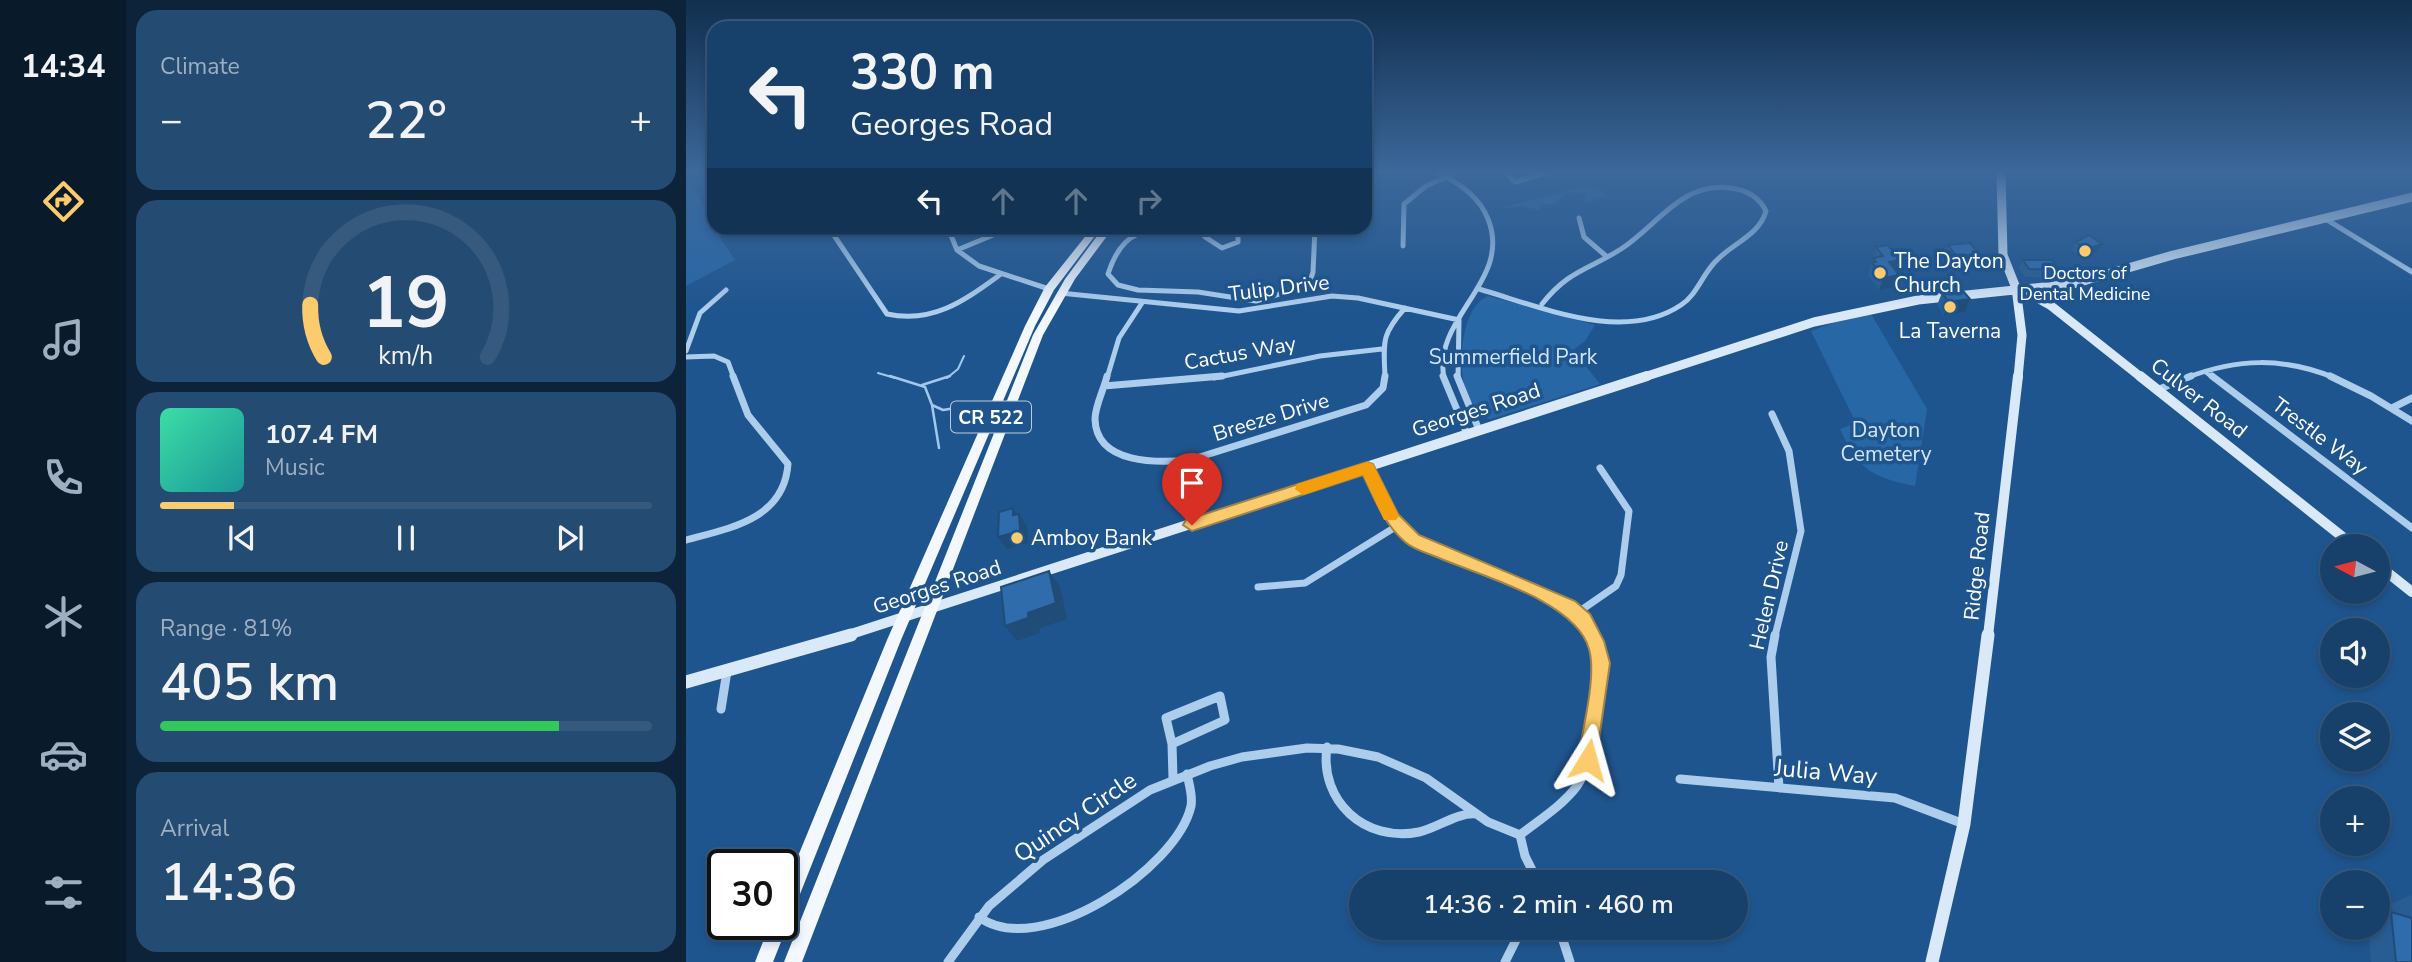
<!DOCTYPE html>
<meta charset="utf-8">
<style>
body{margin:0;font-family:"Nunito Sans",sans-serif;background:#244b72;color:#f1f3f6;height:100vh;display:flex;flex-direction:column;font-size:26px;white-space:nowrap}
*{box-sizing:border-box;margin:0}
p{font-size:23px;color:#9eafc1}
.icon{flex:none;width:38px;height:38px;fill:none;stroke:currentColor;stroke-width:2;stroke-linecap:round;stroke-linejoin:round}
.map{position:relative;flex:1;overflow:hidden}
.details{display:flex;flex-direction:column;gap:10px;padding:10px;background:#0d233a;width:560px}
.details>*{flex:none}
.hud{position:absolute;left:21px;top:21px;width:665px;height:214px;border-radius:21px;box-shadow:0 4px 10px #0003,0 0 0 2px #36597e;background:#17406a;color:#f1f3f6;overflow:hidden}
.needle{width:46px;rotate:277deg}
.buttons{position:absolute;left:1634px;top:534px;display:grid;gap:14px}
.buttons a{display:grid;place-items:center;width:70px;height:70px;border-radius:50%;background:#17406a;box-shadow:0 4px 10px #0003,0 0 0 2px #36597e;font-size:35px}
.speed{position:absolute;left:21px;top:849px;display:flex;gap:14px;font-size:35px;font-weight:700;text-align:center}
.speed>*{display:grid;place-content:center;width:91px;height:91px;border-radius:50%;background:#17406a;box-shadow:0 4px 10px #0003,0 0 0 2px #36597e;line-height:1}
.speed .limit{border:4px solid #111;border-radius:10px;background:#fff;color:#111}
.pin{position:absolute;display:grid;place-items:center;width:60px;height:60px;color:#fff;margin:-72px -30px;border-radius:50% 50% 50% 0;rotate:-45deg;box-shadow:0 0 7px #0007}
.pin .icon{rotate:45deg}
.me{position:absolute;width:77px;margin:-38px;rotate:8deg;stroke-linejoin:round;filter:drop-shadow(0 0 5px #0008)}
.turn{display:flex;align-items:center;gap:24px;height:147px;padding:0 28px;font-size:32px}
.turn .icon{width:91px;height:91px;stroke-width:2.5}
.turn b{display:block;font-size:49px;line-height:60px}
.lanes{display:flex;align-items:center;height:66px;padding:0 28px;background:#0003;justify-content:center;gap:35px;direction:ltr}
.lanes .off{opacity:.35}
.big{font-size:52px;font-weight:600;line-height:1.1}
.details .tile{flex:1;display:flex;flex-direction:column;justify-content:center;gap:10px;min-width:0;padding:0 24px;border-radius:21px;background:#244b72}
.details .dial{align-items:center;gap:0}
.dial svg{height:182px;overflow:visible;fill:none;stroke:#36597e;stroke-width:7;stroke-linecap:round;text-anchor:middle}
.dial text{fill:#f1f3f6;stroke:none}
.song{display:flex;align-items:center;gap:21px}
.cover{width:84px;height:84px;border-radius:10px;background:linear-gradient(135deg,hsl(160 70% 55%),hsl(180 70% 35%))}
.played{height:7px;border-radius:4px;background:linear-gradient(90deg,#fbcb6d 15%,#36597e 15%)}
.keys{display:flex;justify-content:space-around;direction:ltr}
.heat{display:flex;justify-content:space-between;align-items:center;font-size:38px;direction:ltr}
.charge{height:10px;border-radius:5px;background:linear-gradient(90deg,#34c759 81%,#36597e 0)}
.trip{position:absolute;left:663px;top:870px;width:399px;height:70px;border-radius:35px;background:#17406a;box-shadow:0 4px 10px #0003,0 0 0 2px #36597e;font-weight:600;line-height:70px;text-align:center}
main{display:flex;flex:1;min-height:0}
.tab-bar{display:flex;flex-direction:column;width:126px;justify-content:space-around;align-items:center;background:#091a2a;color:#9eafc1}
.tab-bar .icon{width:49px;height:49px}
.tab-bar .on{color:#fbcb6d}
.tab-bar b{font-size:32px;color:#f1f3f6}
.map>svg:first-child{display:block}
</style>
<main>
<nav class="tab-bar">
<b>14:34</b>
<svg class="icon on" aria-label="directions" viewBox="0 0 24 24"><path d="M12 3l9 9-9 9-9-9zM9 14v-3h6M13 9l2 2-2 2"/></svg>
<svg class="icon" aria-label="music" viewBox="0 0 24 24"><path d="M9 18V5l10-2v13"/><circle cx="6" cy="18" r="3"/><circle cx="16" cy="16" r="3"/></svg>
<svg class="icon" aria-label="phone" viewBox="0 0 24 24"><path d="M5 4h4l2 5-3 2q2 4 5 5l2-3 5 2v4C11 20 4 13 5 4z"/></svg>
<svg class="icon" aria-label="climate" viewBox="0 0 24 24"><path d="M12 3v18M4 7l16 10M4 17L20 7"/></svg>
<svg class="icon" aria-label="car" viewBox="0 0 24 24"><path d="M5 17H2v-5l4-1 3-4h7l3 4 3 1v5h-3M9 17h6M6 11h13"/><circle cx="7" cy="17" r="2"/><circle cx="17" cy="17" r="2"/></svg>
<svg class="icon" aria-label="filters" viewBox="0 0 24 24"><path d="M4 7h16M4 17h16"/><circle cx="9" cy="7" r="2"/><circle cx="15" cy="17" r="2"/></svg>
</nav>
<section class="details">
<div class="tile"><p>Climate</p>
<div class="heat"><a>−</a><b class="big">22°</b><a>+</a></div>
</div>
<div class="tile dial"><svg viewBox="0 0 100 80">
<path d="M14 69A42 42 0 1 1 86 69"/>
<path d="M14 69A42 42 0 0 1 8 46" stroke="#fbcb6d"/>
<text x="50" y="56" font-size="32" font-weight="700">19</text>
<text x="50" y="72" font-size="11">km/h</text>
</svg></div>
<div class="tile">
<div class="song"><i class="cover"></i><div><b>107.4 FM</b><p>Music</p></div></div>
<div class="played"></div>
<div class="keys"><svg class="icon" aria-label="previous" viewBox="0 0 24 24"><path d="M18 5L8 12l10 7zM5 5v14"/></svg><svg class="icon" aria-label="pause" viewBox="0 0 24 24"><path d="M8 5v14M16 5v14"/></svg><svg class="icon" aria-label="next" viewBox="0 0 24 24"><path d="M6 5l10 7-10 7zM19 5v14"/></svg></div>
</div>
<div class="tile"><p>Range · 81%</p><b class="big">405 km</b><div class="charge"></div></div>
<div class="tile"><p>Arrival</p><b class="big">14:36</b></div>
</section>
<div class="map">
<svg width="1726" height="962" viewBox="0 0 1726 962">
<rect width="100%" height="100%" fill="#1f558e"/>
<!-- green -->
<path fill="#2867a6" d="M 1,173 L 28,228 L 49,260 L 0,286 Z
M 902,185 L 918,192 L 918,197 L 899,203 L 899,194 L 882,192 L 869,204 L 855,205 L 853,210 L 835,206 L 815,208 Z
M 802,296 L 909,325 L 899,341 L 887,350 L 914,384 L 805,419 L 795,418 C 790,409 782,399 779,388 C 772,364 775,307 802,296 Z
M 1185,314 L 1241,409 L 1229,486 C 1185,477 1173,470 1154,429 L 1170,423 L 1125,331 L 1152,321 Z"/>
<g fill="none" stroke-linecap="round" stroke-linejoin="round">
<!-- stream-far1 -->
<path stroke="#a1c8ee" stroke-width="2" d="M 192,373 L 209,378
M 261,378 L 272,369 L 278,356"/>
<!-- stream -->
<path stroke="#a1c8ee" stroke-width="2.5" d="M 204,376 L 239,387 L 246,405 L 253,448
M 236,385 L 264,376
M 246,405 L 257,410 L 276,407"/>
<!-- street-far2 -->
<path stroke="#adcded" stroke-width="5" d="M 751,173 C 772,182 793,196 802,219 C 827,281 746,317 758,378
M 825,173 L 821,174 L 829,182 L 859,173
M 893,218 L 898,237 L 920,256
M 1638,218 L 1726,272
M 143,228 L 201,314 C 248,324 279,300 315,274
M 262,228 L 271,250 L 293,266 L 363,289
M 548,228 C 491,246 445,202 422,274 L 432,285 L 452,290 L 512,292 L 570,301 L 623,285 L 627,272 L 629,228
M 519,237 L 536,248 L 552,242 L 552,228
M 717,246 L 718,204 L 740,186 L 769,173
M 271,250 L 324,228
M 793,289 C 853,306 937,344 995,305 C 1012,294 1017,272 1032,259 C 1048,243 1074,234 1080,211 C 1073,197 1060,190 1045,188 C 996,181 972,225 935,249 C 902,270 883,270 856,304
M 374,293 L 553,311 L 646,296 L 672,298 L 773,320
M 0,351 L 14,313 L 40,290
M 0,357 L 28,356 L 42,362 L 48,378
M 1520,372 L 1528,378
M 421,378 L 433,338 L 456,303
M 528,378 L 634,356 L 696,349
M 699,378 C 698,343 694,336 719,308
M 772,378 L 773,320
M 1500,378 C 1551,358 1598,357 1649,378"/>
<!-- street-far1 -->
<path stroke="#adcded" stroke-width="7" d="M 421,376 C 418,389 409,406 409,419 C 410,465 473,463 504,460 L 680,405 L 697,388 L 699,376
M 757,376 L 781,434
M 771,376 L 793,430
M 1526,376 L 1726,528
M 1644,376 L 1685,396 L 1726,421
M 418,386 L 536,376
M 1471,390 L 1505,376
M 1706,408 L 1726,398
M 1086,414 L 1103,451 L 1115,531 L 1089,636
M 681,468 L 702,513 L 723,537 L 765,559 L 883,606 L 907,636
M 0,540 C 45,528 98,519 102,464 L 62,415 L 47,376
M 572,587 L 619,583 L 711,526
M 891,613 L 930,586 L 935,575 L 943,511 L 914,468"/>
<!-- street -->
<path stroke="#adcded" stroke-width="9" d="M 1089,635 L 1085,657 L 1093,788
M 534,696 L 539,720 L 486,744 L 480,718 Z
M 35,709 L 41,671
M 486,744 L 487,778
M 641,747 C 633,801 679,843 733,832 C 751,828 772,812 790,814
M 994,779 L 1209,798 L 1278,824
M 834,835 C 853,820 876,806 891,786 C 912,756 922,667 906,635
M 293,917 C 352,961 491,869 505,806 C 507,796 503,784 501,774
M 873,928 L 884,962
M 262,962 L 303,906 L 357,860 L 464,790 L 524,766 L 556,757 L 621,748 L 652,749 L 692,757 L 740,778 L 802,822 L 834,835 L 839,856 L 852,882
M 819,962 L 836,928"/>
<!-- secondary-far2 -->
<path stroke="#d9e9f9" stroke-width="9" d="M 1315,173 L 1317,255 L 1330,288 L 1336,335 L 1332,378
M 1335,289 L 1364,305 L 1456,378
M 955,378 L 1128,322 L 1232,300 L 1387,284 L 1487,255 L 1726,197"/>
<!-- secondary-far1 -->
<path stroke="#d9e9f9" stroke-width="10" d="M 1454,376 L 1668,546
M 1692,565 L 1726,592
M 159,636 L 961,376
M 1302,636 L 1332,376"/>
<!-- secondary -->
<path stroke="#d9e9f9" stroke-width="13" d="M 0,682 L 165,635
M 1246,962 L 1278,824 L 1302,635"/>
<!-- primary -->
<path fill="#f3f8ff" fill-rule="evenodd" d="M 406,228 L 415,228 L 368,290 L 349,326 L 215,640 L 87,962 L 69,962 L 84,924 L 96,924 L 96,895 L 201,640 L 339,326 L 359,287 Z
M 417,228 L 427,228 L 389,279 L 357,335 L 116,962 L 98,962 L 347,335 L 379,279 Z"/>
</g>
<!-- wall -->
<path fill="#285d93" d="M 1390,242 L 1416,244 L 1411,252 L 1396,257 L 1386,250 Z
M 1262,245 L 1293,254 L 1288,266 L 1265,269 L 1257,257 Z
M 1190,247 L 1210,270 L 1209,287 L 1193,290 L 1182,275 Z
M 1337,260 L 1373,270 L 1369,278 L 1339,277 L 1333,268 Z
M 1256,293 L 1284,299 L 1279,312 L 1258,315 L 1251,305 Z
M 1726,894 L 1726,962 L 1685,962 L 1682,928 L 1692,928 L 1692,918 L 1705,912 L 1706,913 L 1705,904 Z"/>
<!-- shaded-wall -->
<path fill="#204c78" d="M 1416,244 L 1411,252 L 1396,257 L 1401,249 Z
M 1213,260 L 1209,272 L 1203,262 Z
M 1213,275 L 1209,287 L 1193,290 L 1197,278 Z
M 1284,299 L 1279,312 L 1258,315 L 1263,302 Z
M 327,508 L 333,518 L 333,514 L 341,526 L 342,543 L 321,549 L 312,537 L 327,515 Z
M 363,571 L 374,587 L 381,619 L 354,628 L 353,633 L 331,641 L 319,626 L 342,613 Z"/>
<!-- building -->
<path fill="#2e6cab" stroke="#204c78" stroke-width="2" d="M 1403,235 L 1416,244 L 1401,249 L 1390,242 Z
M 1284,243 L 1293,254 L 1270,256 L 1262,245 Z
M 1202,245 L 1213,260 L 1203,262 L 1213,275 L 1197,278 L 1186,262 L 1190,262 L 1187,258 L 1197,256 L 1190,247 Z
M 1337,260 L 1366,260 L 1373,270 L 1343,269 Z
M 1277,291 L 1284,299 L 1263,302 L 1256,293 Z
M 327,508 L 327,515 L 333,514 L 334,531 L 312,537 L 313,512 Z
M 363,571 L 370,603 L 342,613 L 342,618 L 319,626 L 315,587 Z
M 1705,912 L 1726,918 L 1726,962 L 1710,962 Z"/>
<!-- sky -->
<linearGradient id="sky" x2="0" y2="1"><stop stop-color="#112f4e"/><stop offset="0.56" stop-color="#3c689b"/><stop offset="1" stop-color="#3c689b" stop-opacity="0"/></linearGradient>
<rect width="1726" height="308" fill="url(#sky)"/>
<!-- route -->
<path fill="#fbcb6d" stroke="#a38447" stroke-width="2" d="M 681,462 L 687,464 L 712,514 L 733,535 L 889,601 L 904,614 L 918,641 L 924,663 L 909,767 L 902,770 L 895,767 L 892,760 C 896,730 911,677 903,649 C 890,601 795,576 753,558 C 742,553 728,550 719,542 C 698,524 689,500 677,475 L 506,531 L 497,525 L 500,520 Z"/>
<!-- slow -->
<path fill="#f59e0b" d="M 681,462 L 687,464 L 713,516 L 710,520 L 698,520 L 677,475 L 617,495 L 609,489 L 611,484 Z"/>
<!-- markers -->
<g fill="#fbcb6d" stroke="#1f558e" stroke-width="2.5">
<circle cx="1399" cy="251" r="7"/>
<circle cx="1194" cy="273" r="7"/>
<circle cx="1264" cy="307" r="7"/>
<circle cx="331" cy="538" r="7"/>
</g>
<g text-anchor="middle" stroke-width="7" stroke-linejoin="round" paint-order="stroke">
<!-- far-poi labels -->
<g font-size="18" fill="#fff" stroke="#1f558e">
<text x="1399" y="279">Doctors of<tspan x="1399" dy="21">Dental Medicine</tspan></text>
</g>
<!-- shield labels -->
<rect fill="#1f558e" stroke="#bcccdd" stroke-width="2" x="265" y="401.5" width="80" height="31" rx="5"/>
<g font-size="19" font-weight="bold" fill="#fff">
<text x="305" y="424">CR 522</text>
</g>
<!-- poi labels -->
<g font-size="21" fill="#fff" stroke="#1f558e" text-anchor="start">
<text x="1208" y="268">The Dayton<tspan x="1208" dy="24">Church</tspan></text>
<text x="1264" y="338" text-anchor="middle">La Taverna</text>
<text x="345" y="545">Amboy Bank</text>
</g>
<!-- street labels -->
<g font-size="21" fill="#fff" stroke="#1f558e">
<text transform="translate(593 288) rotate(-7)" y="7">Tulip Drive</text>
<text transform="translate(554 353) rotate(-10)" y="7">Cactus Way</text>
<text transform="translate(1513 398) rotate(38)" y="7">Culver Road</text>
<text transform="translate(790 410) rotate(-18)" y="7">Georges Road</text>
<text transform="translate(585 417) rotate(-17)" y="7">Breeze Drive</text>
<text transform="translate(1634 436) rotate(37)" y="7">Trestle Way</text>
<text transform="translate(1291 566) rotate(-84)" y="7">Ridge Road</text>
<text transform="translate(251 587) rotate(-18)" y="7">Georges Road</text>
<text transform="translate(1083 595) rotate(-77)" y="7">Helen Drive</text>
</g>
<!-- park labels -->
<g font-size="21" fill="#d3e6f9" stroke="#1f558e">
<text x="827" y="364">Summerfield Park</text>
<text x="1200" y="437">Dayton<tspan x="1200" dy="24">Cemetery</tspan></text>
</g>
<!-- near-street labels -->
<g font-size="24" fill="#fff" stroke="#1f558e">
<text transform="translate(1140 772) rotate(5)" y="8">Julia Way</text>
<text transform="translate(389 817) rotate(-34)" y="8">Quincy Circle</text>
</g>
</g>
</svg>
<div class="buttons">
<a><svg class="needle" viewBox="-14 -14 28 28"><path d="M0-13l5 13h-10z" fill="#e53935"/><path d="M0 13l5-13h-10z" fill="#9eafc1"/></svg></a>
<a><svg class="icon" aria-label="sound" viewBox="0 0 24 24"><path d="M4 9h4l5-4v14l-5-4H4zM17 9q2 3 0 6"/></svg></a>
<a><svg class="icon" aria-label="layers" viewBox="0 0 24 24"><path d="M12 4l9 5-9 5-9-5zM3 14l9 5 9-5"/></svg></a>
<a>+</a>
<a>−</a>
</div>
<div class="speed"><div class="limit">30</div></div>
<div class="pin" style="left:506px;top:525px;background:#d93025"><svg class="icon" aria-label="arrive" viewBox="0 0 24 24"><path d="M6 21V4h12l-3 4 3 4H6"/></svg></div>
<svg class="me" style="left:902px;top:760px" viewBox="-20 -20 40 40"><path d="M0-17L14 15 0 8-14 15z" fill="#fbcb6d" stroke="#fff" stroke-width="4"/></svg>
<div class="trip">14:36 · 2 min · 460 m</div>
<div class="hud">
<div class="turn"><svg class="icon" aria-label="left" viewBox="0 0 24 24"><path d="M17 20v-9H6M10 6l-5 5 5 5"/></svg><div><b>330 m</b>Georges Road</div></div>
<div class="lanes"><svg class="icon" aria-label="left" viewBox="0 0 24 24"><path d="M17 20v-9H6M10 6l-5 5 5 5"/></svg><svg class="icon off" aria-label="ahead" viewBox="0 0 24 24"><path d="M12 20V5M6 11l6-6 6 6"/></svg><svg class="icon off" aria-label="ahead" viewBox="0 0 24 24"><path d="M12 20V5M6 11l6-6 6 6"/></svg><svg class="icon off" aria-label="right" viewBox="0 0 24 24"><path d="M7 20v-9h11M14 6l5 5-5 5"/></svg></div>
</div>
</div>
</main>
